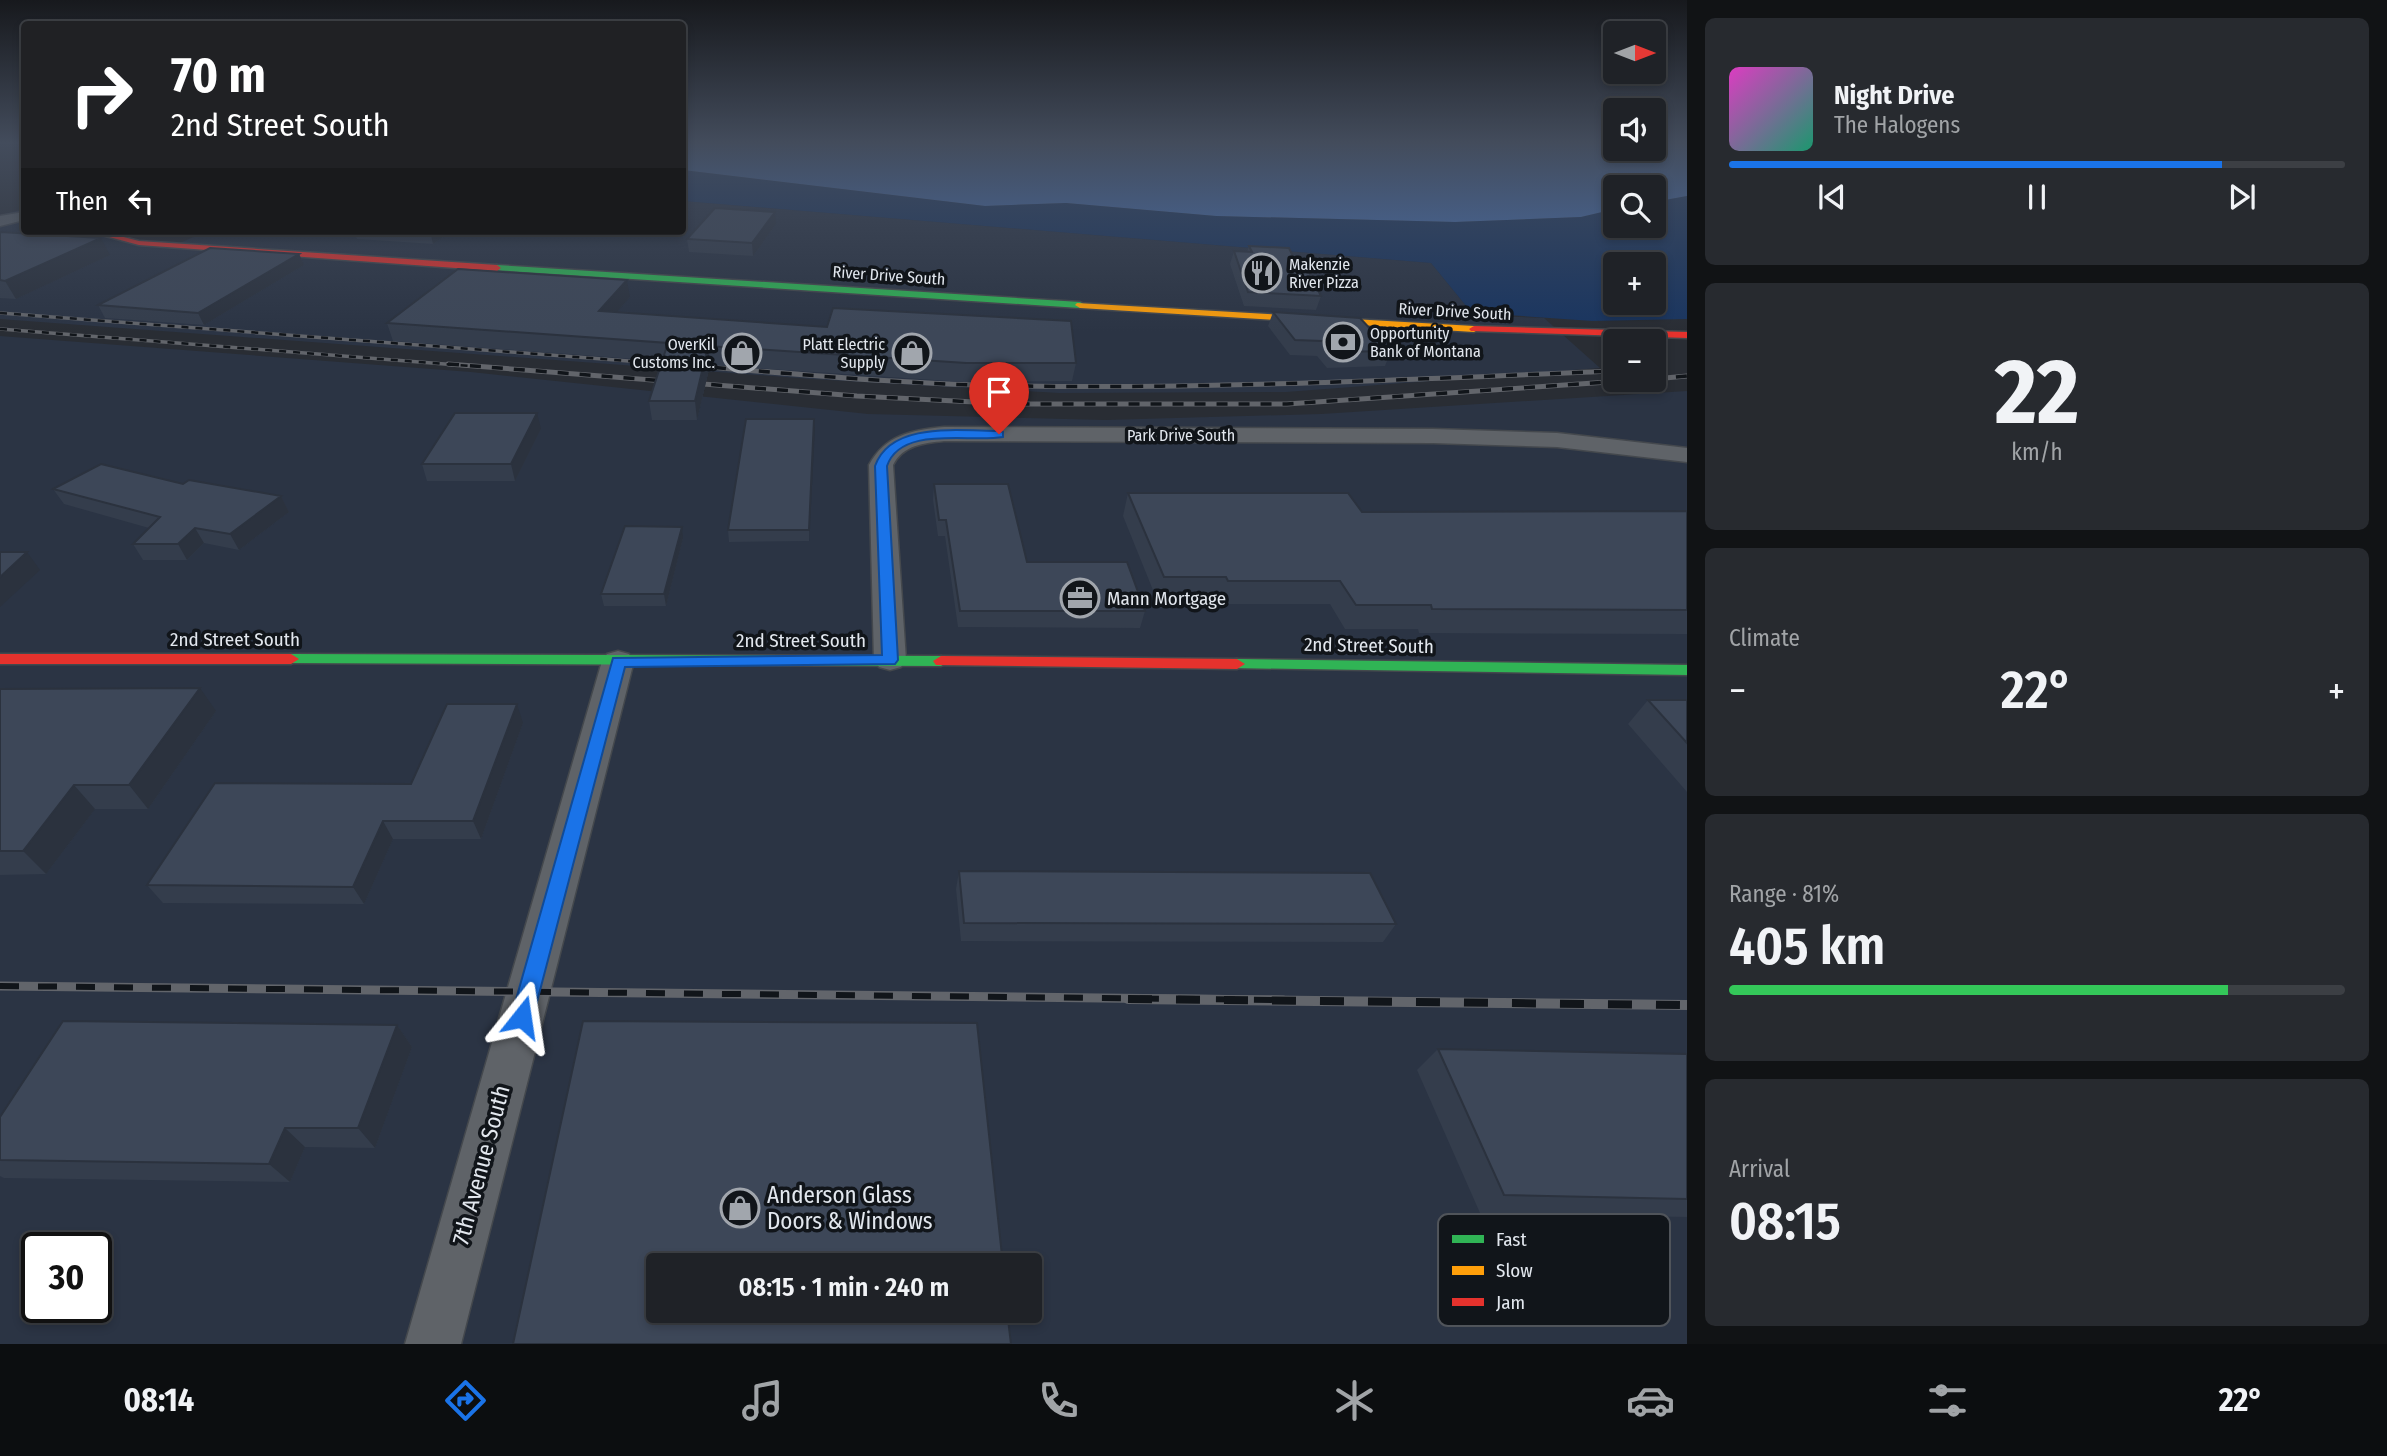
<!DOCTYPE html>
<meta charset="utf-8">
<style>
body{margin:0;font-family:"Fira Sans Condensed",sans-serif;background:#272a2f;color:#f1f3f6;height:100vh;display:flex;flex-direction:column;font-size:26px;white-space:nowrap}
*{box-sizing:border-box;margin:0}
p{font-size:23px;color:#a1a4a7}
.icon{flex:none;width:38px;height:38px;fill:none;stroke:currentColor;stroke-width:2;stroke-linecap:round;stroke-linejoin:round}
.map{position:relative;flex:1;overflow:hidden}
.panel{display:flex;flex-direction:column;gap:18px;padding:18px;background:#111315;width:700px}
.panel>*{flex:none}
.top-card{position:absolute;left:21px;top:21px;width:665px;height:214px;border-radius:7px;box-shadow:0 4px 10px #0003,0 0 0 2px #3c3f44;background:#202124;color:#fff;overflow:hidden}
.needle{width:46px;rotate:90deg}
.controls{position:absolute;left:1603px;top:21px;display:grid;gap:14px}
.controls a{display:grid;place-items:center;width:63px;height:63px;border-radius:7px;background:#1f2227;box-shadow:0 4px 10px #0003,0 0 0 2px #3c3f44;font-size:35px}
.speed{position:absolute;left:21px;top:1232px;display:flex;gap:14px;font-size:35px;font-weight:700;text-align:center}
.speed>*{display:grid;place-content:center;width:91px;height:91px;border-radius:50%;background:#1f2227;box-shadow:0 4px 10px #0003,0 0 0 2px #3c3f44;line-height:1}
.speed .limit{border:4px solid #111;border-radius:10px;background:#fff;color:#111}
.pin{position:absolute;display:grid;place-items:center;width:60px;height:60px;color:#fff;margin:-72px -30px;border-radius:50% 50% 50% 0;rotate:-45deg;box-shadow:0 0 7px #0007}
.pin .icon{rotate:45deg}
.me{position:absolute;width:77px;margin:-38px;rotate:15deg;stroke-linejoin:round;filter:drop-shadow(0 0 5px #0008)}
.turn{display:flex;align-items:center;gap:24px;height:147px;padding:0 35px;font-size:32px}
.turn .icon{width:91px;height:91px;stroke-width:2.5}
.turn b{display:block;font-size:49px;line-height:60px}
.then{display:flex;align-items:center;height:66px;padding:0 35px;background:#0003;gap:14px;font-size:26px}
.big{font-size:52px;font-weight:600;line-height:1.1}
.panel .widget{flex:1;display:flex;flex-direction:column;justify-content:center;gap:10px;min-width:0;padding:0 24px;border-radius:10px;background:#272a2f}
.panel .dial{align-items:center;gap:0}
.dial b{font-size:91px;line-height:1}
.song{display:flex;align-items:center;gap:21px}
.cover{width:84px;height:84px;border-radius:10px;background:linear-gradient(135deg,hsl(310 70% 55%),hsl(160 70% 35%))}
.played{height:7px;border-radius:4px;background:linear-gradient(90deg,#1a73e8 80%,#3c3f44 80%)}
.keys{display:flex;justify-content:space-around;direction:ltr}
.heat{display:flex;justify-content:space-between;align-items:center;font-size:38px;direction:ltr}
.charge{height:10px;border-radius:5px;background:linear-gradient(90deg,#34c759 81%,#3c3f44 0)}
.trip{position:absolute;left:646px;top:1253px;width:396px;height:70px;border-radius:7px;background:#1f2227;box-shadow:0 4px 10px #0003,0 0 0 2px #3c3f44;font-weight:600;line-height:70px;text-align:center}
.tab-bar{display:flex;height:112px;justify-content:space-around;align-items:center;background:#0c0e10;color:#a1a4a7}
.tab-bar .icon{width:49px;height:49px}
.tab-bar .active{color:#1a73e8}
.tab-bar b{font-size:32px;color:#f1f3f6}
main{display:flex;flex:1;min-height:0}
.map>svg:first-child{display:block}
</style>
<main>
<div class="map">
<svg width="1687" height="1344" viewBox="0 0 1687 1344">
<rect width="100%" height="100%" fill="#292d34"/>
<!-- built -->
<path fill="#2b3444" fill-rule="evenodd" d="M 683,201 L 1431,263 L 1467,307 L 1493,316 L 1544,318 L 1600,368 L 1286,392 L 1059,393 L 811,379 L 0,319 L 0,215 L 24,209 L 24,231 L 91,231 L 173,246 L 207,231 L 682,231 Z
M 0,336 L 471,372 L 868,414 L 1105,420 L 1321,414 L 1687,391 L 1687,1344 L 0,1344 ZM 37,1248 L 96,1248 L 96,1307 L 37,1307 ZM 658,1265 L 1029,1265 L 1029,1311 L 658,1311 Z"/>
<!-- green -->
<path fill="#193560" fill-rule="evenodd" d="M 683,170 L 985,206 L 1066,203 L 1216,216 L 1455,222 L 1581,217 L 1615,209 L 1615,226 L 1654,226 L 1654,202 L 1687,196 L 1687,319 L 1592,321 L 1480,313 L 1467,307 L 1431,263 L 683,201 ZM 1615,264 L 1654,264 L 1654,303 L 1615,303 Z"/>
<!-- water -->
<path fill="#4a75b9" d="M 683,144 L 1615,144 L 1615,149 L 1654,149 L 1654,144 L 1687,144 L 1687,196 L 1654,202 L 1654,187 L 1615,187 L 1615,209 L 1581,217 L 1455,222 L 1216,216 L 1066,203 L 985,206 L 683,170 Z"/>
<g fill="none" stroke-linecap="round" stroke-linejoin="round">
<defs>
<path id="street" d="M 24,212 L 24,220 L 0,226 L 0,216 Z
M 944,427 L 1433,429 L 1557,433 L 1687,448 L 1687,462 L 1557,447 L 1433,443 L 944,441 C 924,443 903,445 893,465 L 906,660 L 901,667 L 890,670 L 879,667 L 874,660 L 869,465 C 885,435 912,430 944,427 Z
M 618,651 L 629,654 L 634,661 L 461,1344 L 405,1344 L 602,661 L 607,654 Z"/>
<path id="fast" d="M 497,265 L 1080,302 L 1085,305 L 1080,308 L 494,270 L 494,266 Z
M 291,654 L 941,656 L 949,661 L 941,666 L 286,663 L 283,659 L 286,655 Z
M 1237,659 L 1687,665 L 1687,675 L 1231,668 L 1229,664 L 1231,660 Z"/>
<path id="slow" d="M 1077,303 L 1474,326 L 1479,329 L 1474,332 L 1080,308 L 1075,305 Z"/>
<path id="jam" d="M 87,231 L 100,231 L 139,241 L 497,265 L 501,268 L 497,271 L 139,245 Z
M 1474,326 L 1687,332 L 1687,338 L 1471,331 L 1469,329 Z
M 0,654 L 291,654 L 299,659 L 291,664 L 0,664 Z
M 941,656 L 1237,659 L 1245,664 L 1237,669 L 936,665 L 933,661 Z"/>
</defs>
<!-- street casing -->
<use href="#street" stroke="#44484d" stroke-width="3"/>
<!-- fast casing -->
<use href="#fast" stroke="#44484d" stroke-width="3"/>
<!-- slow casing -->
<use href="#slow" stroke="#44484d" stroke-width="3"/>
<!-- jam casing -->
<use href="#jam" stroke="#44484d" stroke-width="3"/>
<!-- street -->
<use href="#street" fill="#5f6368" fill-rule="evenodd"/>
<!-- fast -->
<use href="#fast" fill="#30b455" fill-rule="evenodd"/>
<!-- slow -->
<use href="#slow" fill="#ff9f0a" fill-rule="evenodd"/>
<!-- jam -->
<use href="#jam" fill="#e5322d" fill-rule="evenodd"/>
<defs>
<path id="rail-far3" d="M 0,313 L 694,366
M 0,329 L 470,366"/>
<path id="rail-far2" d="M 448,364 L 857,396 L 1014,404 L 1287,404 L 1638,380
M 671,364 C 788,373 904,385 1021,386 C 1219,389 1417,379 1615,371
M 1654,379 L 1687,376"/>
<path id="rail-far1" d="M 0,986 L 1283,1000"/>
<path id="rail" d="M 1128,999 L 1687,1005"/>
</defs>
<!-- rail-far3 casing -->
<use href="#rail-far3" stroke="#62656b" stroke-width="3.5"/>
<!-- rail-far2 casing -->
<use href="#rail-far2" stroke="#62656b" stroke-width="5"/>
<!-- rail-far1 casing -->
<use href="#rail-far1" stroke="#62656b" stroke-width="9"/>
<!-- rail casing -->
<use href="#rail" stroke="#62656b" stroke-width="10"/>
<!-- rail-far3 -->
<use href="#rail-far3" stroke="#11151a" stroke-width="2.5" stroke-dasharray="7" stroke-linecap="butt"/>
<!-- rail-far2 -->
<use href="#rail-far2" stroke="#11151a" stroke-width="3.5" stroke-dasharray="11" stroke-linecap="butt"/>
<!-- rail-far1 -->
<use href="#rail-far1" stroke="#11151a" stroke-width="6" stroke-dasharray="19" stroke-linecap="butt"/>
<!-- rail -->
<use href="#rail" stroke="#11151a" stroke-width="8" stroke-dasharray="24" stroke-linecap="butt"/>
</g>
<!-- wall -->
<path fill="#343d4c" d="M 776,224 L 753,256 L 689,252 L 687,239 Z
M 354,231 L 452,231 L 433,244 L 357,239 Z
M 0,232 L 110,255 L 16,299 L 0,298 Z
M 1249,246 L 1298,267 L 1321,296 L 1316,310 L 1244,306 L 1230,264 L 1234,251 L 1247,252 Z
M 299,254 L 304,265 L 204,325 L 105,318 L 98,305 Z
M 630,297 L 616,313 L 1076,363 L 1072,381 L 964,382 L 710,365 L 697,420 L 652,420 L 649,401 L 662,361 L 393,341 L 387,323 Z
M 1273,312 L 1391,351 L 1385,366 L 1327,368 L 1317,356 L 1290,355 L 1268,326 Z
M 814,419 L 809,541 L 729,542 L 728,530 Z
M 541,429 L 515,481 L 427,481 L 422,464 Z
M 183,484 L 281,496 L 289,512 L 239,550 L 204,543 L 187,560 L 143,560 L 133,544 L 149,528 L 64,504 L 53,489 Z
M 934,484 L 1027,562 L 1145,611 L 1140,628 L 958,627 L 945,536 L 938,536 L 933,500 Z
M 1128,493 L 1362,512 L 1687,511 L 1687,634 L 1419,633 L 1418,629 L 1345,629 L 1330,604 L 1220,604 L 1218,600 L 1157,600 L 1123,516 Z
M 683,538 L 666,606 L 604,606 L 601,594 Z
M 0,689 L 216,711 L 148,809 L 95,809 L 46,874 L 0,875 Z
M 1648,700 L 1687,700 L 1687,792 L 1628,724 Z
M 523,723 L 481,839 L 393,839 L 364,904 L 163,903 L 147,885 L 411,784 Z
M 959,871 L 1396,924 L 1383,942 L 961,941 L 956,889 Z
M 397,1025 L 412,1047 L 375,1148 L 305,1147 L 290,1182 L 4,1178 L 0,1176 L 0,1117 Z
M 1438,1049 L 1687,1054 L 1687,1217 L 1480,1213 L 1417,1070 Z"/>
<!-- shaded-wall -->
<path fill="#2b323e" d="M 775,212 L 776,224 L 753,256 L 752,243 Z
M 430,231 L 452,231 L 433,244 Z
M 101,238 L 110,255 L 16,299 L 5,281 Z
M 299,254 L 304,265 L 204,325 L 198,313 Z
M 627,280 L 630,297 L 602,329 L 599,311 Z
M 708,346 L 710,365 L 697,420 L 695,401 Z
M 537,413 L 541,429 L 515,481 L 511,464 Z
M 814,419 L 815,430 L 809,541 L 809,530 Z
M 281,496 L 289,512 L 239,550 L 230,534 Z
M 682,527 L 683,538 L 666,606 L 664,594 Z
M 195,528 L 204,543 L 187,560 L 178,544 Z
M 27,552 L 40,570 L 0,607 L 0,577 Z
M 200,688 L 216,711 L 148,809 L 129,785 Z
M 517,704 L 523,723 L 481,839 L 473,821 Z
M 74,785 L 95,809 L 46,874 L 23,851 Z
M 383,821 L 393,839 L 364,904 L 353,887 Z
M 397,1025 L 412,1047 L 375,1148 L 358,1128 Z
M 285,1128 L 305,1147 L 290,1182 L 269,1164 Z"/>
<!-- building -->
<path fill="#3d4758" stroke="#2b323e" stroke-width="2" d="M 715,208 L 775,212 L 752,243 L 687,239 Z
M 0,232 L 101,238 L 5,281 L 0,280 Z
M 1249,246 L 1289,248 L 1298,267 L 1307,268 L 1321,296 L 1248,292 L 1234,251 L 1252,252 Z
M 210,248 L 299,254 L 198,313 L 98,305 Z
M 458,269 L 627,280 L 599,311 L 827,327 L 833,308 L 1071,321 L 1076,363 L 966,363 L 708,346 L 695,401 L 649,401 L 668,343 L 387,323 Z
M 1273,312 L 1360,318 L 1391,351 L 1333,352 L 1322,341 L 1295,340 Z
M 455,413 L 537,413 L 511,464 L 422,464 Z
M 746,419 L 814,419 L 809,530 L 728,530 Z
M 101,464 L 183,484 L 189,480 L 281,496 L 230,534 L 195,528 L 178,544 L 133,544 L 160,517 L 53,489 Z
M 934,484 L 1008,484 L 1027,562 L 1127,562 L 1145,611 L 960,611 L 946,520 L 939,520 Z
M 1128,493 L 1348,493 L 1362,512 L 1687,511 L 1687,610 L 1432,609 L 1431,605 L 1356,605 L 1340,581 L 1228,581 L 1226,577 L 1164,577 Z
M 625,526 L 682,527 L 664,594 L 601,594 Z
M 0,552 L 27,552 L 0,577 Z
M 200,688 L 129,785 L 74,785 L 23,851 L 0,851 L 0,689 Z
M 1648,700 L 1687,700 L 1687,743 Z
M 447,704 L 517,704 L 473,821 L 383,821 L 353,887 L 147,885 L 215,783 L 411,784 Z
M 959,871 L 1370,873 L 1396,924 L 964,923 Z
M 63,1021 L 397,1025 L 358,1128 L 285,1128 L 269,1164 L 0,1160 L 0,1117 Z
M 583,1021 L 977,1023 L 1003,1265 L 658,1265 L 658,1311 L 1007,1311 L 1011,1344 L 513,1344 Z
M 1438,1049 L 1687,1054 L 1687,1199 L 1504,1195 Z"/>
<!-- sky -->
<linearGradient id="sky" x2="0" y2="1"><stop stop-color="#17191d"/><stop offset="0.43" stop-color="#434c5c"/><stop offset="1" stop-color="#434c5c" stop-opacity="0"/></linearGradient>
<rect width="1687" height="332" fill="url(#sky)"/>
<!-- route -->
<path fill="#1a73e8" stroke="#114b97" stroke-width="2" d="M 999,431 L 1003,432 L 1003,437 C 970,443 901,425 887,466 L 898,660 L 895,664 L 625,667 L 533,1017 L 530,1025 L 522,1028 L 514,1025 L 511,1017 L 613,658 L 882,655 L 875,466 C 891,421 960,431 999,431 Z"/>
<!-- icons -->
<defs>
<symbol id="restaurant-ring" viewBox="-11 -11 22 22"><circle r="9.5" fill="#11151a" stroke="#a1a6ad" stroke-width="1.5"/><path d="M-5-6h1v4h1v-4h1v4h1v-4h1v5L-1.5 .5V6h-2V.5L-5-1ZM5-6V6H3V1.5H1.5Q1.5-4 5-6Z" fill="#a1a6ad"/></symbol>
<symbol id="bank-ring" viewBox="-11 -11 22 22"><circle r="9.5" fill="#11151a" stroke="#a1a6ad" stroke-width="1.5"/><path d="M-6-4H6V4H-6ZM0-2.3a2.3 2.3 0 1 0 0 4.6a2.3 2.3 0 1 0 0-4.6Z" fill="#a1a6ad"/></symbol>
<symbol id="shop-ring" viewBox="-11 -11 22 22"><circle r="9.5" fill="#11151a" stroke="#a1a6ad" stroke-width="1.5"/><path d="M-5-2.5h2.3a2.7 3.5 0 0 1 5.4 0H5L5.5 6h-11ZM-1.5-2.5h3a1.5 2.3 0 0 0-3 0Z" fill="#a1a6ad"/></symbol>
<symbol id="office-ring" viewBox="-11 -11 22 22"><circle r="9.5" fill="#11151a" stroke="#a1a6ad" stroke-width="1.5"/><path d="M-6-3h4V-5.5h4V-3h4V5H-6ZM-1-4.5V-3h2v-1.5ZM-6 0V1H6V0Z" fill="#a1a6ad"/></symbol>
</defs>
<g fill-rule="evenodd">
<use href="#restaurant-ring" x="1240" y="251" width="44" height="44"/>
<use href="#bank-ring" x="1321" y="320" width="44" height="44"/>
<use href="#shop-ring" x="720" y="331" width="44" height="44"/>
<use href="#shop-ring" x="890" y="331" width="44" height="44"/>
<use href="#office-ring" x="1058" y="576" width="44" height="44"/>
<use href="#shop-ring" x="718" y="1186" width="44" height="44"/>
</g>
<g text-anchor="middle" stroke-width="7" stroke-linejoin="round" paint-order="stroke">
<!-- far-poi labels -->
<g font-size="16" fill="#e2e7ee" stroke="#11151a" text-anchor="start">
<text x="1289" y="270">Makenzie<tspan x="1289" dy="18">River Pizza</tspan></text>
<text x="1370" y="339">Opportunity<tspan x="1370" dy="18">Bank of Montana</tspan></text>
<text x="715" y="350" text-anchor="end">OverKil<tspan x="715" dy="18">Customs Inc.</tspan></text>
<text x="885" y="350" text-anchor="end">Platt Electric<tspan x="885" dy="18">Supply</tspan></text>
</g>
<!-- far-street labels -->
<g font-size="16" fill="#e2e7ee" stroke="#11151a">
<text transform="translate(889 275) rotate(4)" y="6">River Drive South</text>
<text transform="translate(1455 311) rotate(3)" y="6">River Drive South</text>
<text x="1181" y="441">Park Drive South</text>
</g>
<!-- poi labels -->
<g font-size="19" fill="#e2e7ee" stroke="#11151a" text-anchor="start">
<text x="1107" y="605">Mann Mortgage</text>
</g>
<!-- street labels -->
<g font-size="19" fill="#e2e7ee" stroke="#11151a">
<text x="235" y="646">2nd Street South</text>
<text x="801" y="647">2nd Street South</text>
<text transform="translate(1369 645) rotate(1)" y="7">2nd Street South</text>
</g>
<!-- near-street labels -->
<g font-size="23" fill="#e2e7ee" stroke="#11151a">
<text transform="translate(481 1165) rotate(-75)" y="8">7th Avenue South</text>
</g>
<!-- near-poi labels -->
<g font-size="23" fill="#e2e7ee" stroke="#11151a" text-anchor="start">
<text x="767" y="1203">Anderson Glass<tspan x="767" dy="26">Doors &amp; Windows</tspan></text>
</g>
</g>
<!-- legend -->
<rect x="1438" y="1214" width="232" height="112" rx="10" fill="#11151a" stroke="#50545a" stroke-width="2"/>
<rect x="1452" y="1235" width="32" height="8" fill="#30b455"/>
<rect x="1452" y="1266" width="32" height="9" fill="#ff9f0a"/>
<rect x="1452" y="1298" width="32" height="8" fill="#e5322d"/>
<g font-size="19" fill="#e2e7ee">
<text x="1496" y="1246">Fast</text>
<text x="1496" y="1277">Slow</text>
<text x="1496" y="1309">Jam</text>
</g>
</svg>
<div class="controls">
<a><svg class="needle" viewBox="-14 -14 28 28"><path d="M0-13l5 13h-10z" fill="#e53935"/><path d="M0 13l5-13h-10z" fill="#a1a4a7"/></svg></a>
<a><svg class="icon" aria-label="sound" viewBox="0 0 24 24"><path d="M4 9h4l5-4v14l-5-4H4zM17 9q2 3 0 6"/></svg></a>
<a><svg class="icon" aria-label="search" viewBox="0 0 24 24"><circle cx="10" cy="10" r="6"/><path d="M15 15l6 6"/></svg></a>
<a>+</a>
<a>−</a>
</div>
<div class="speed"><div class="limit">30</div></div>
<div class="pin" style="left:999px;top:434px;background:#d93025"><svg class="icon" aria-label="arrive" viewBox="0 0 24 24"><path d="M6 21V4h12l-3 4 3 4H6"/></svg></div>
<svg class="me" style="left:522px;top:1017px" viewBox="-20 -20 40 40"><path d="M0-17L14 15 0 8-14 15z" fill="#1a73e8" stroke="#fff" stroke-width="4"/></svg>
<div class="trip">08:15 · 1 min · 240 m</div>
<div class="top-card">
<div class="turn"><svg class="icon" aria-label="right" viewBox="0 0 24 24"><path d="M7 20v-9h11M14 6l5 5-5 5"/></svg><div><b>70 m</b>2nd Street South</div></div>
<div class="then">Then<svg class="icon" aria-label="left" viewBox="0 0 24 24"><path d="M17 20v-9H6M10 6l-5 5 5 5"/></svg></div>
</div>
</div>
<section class="panel">
<div class="widget">
<div class="song"><i class="cover"></i><div><b>Night Drive</b><p>The Halogens</p></div></div>
<div class="played"></div>
<div class="keys"><svg class="icon" aria-label="previous" viewBox="0 0 24 24"><path d="M18 5L8 12l10 7zM5 5v14"/></svg><svg class="icon" aria-label="pause" viewBox="0 0 24 24"><path d="M8 5v14M16 5v14"/></svg><svg class="icon" aria-label="next" viewBox="0 0 24 24"><path d="M6 5l10 7-10 7zM19 5v14"/></svg></div>
</div>
<div class="widget dial"><b>22</b><p>km/h</p></div>
<div class="widget"><p>Climate</p>
<div class="heat"><a>−</a><b class="big">22°</b><a>+</a></div>
</div>
<div class="widget"><p>Range · 81%</p><b class="big">405 km</b><div class="charge"></div></div>
<div class="widget"><p>Arrival</p><b class="big">08:15</b></div>
</section>
</main>
<nav class="tab-bar">
<b>08:14</b>
<svg class="icon active" aria-label="directions" viewBox="0 0 24 24"><path d="M12 3l9 9-9 9-9-9zM9 14v-3h6M13 9l2 2-2 2"/></svg>
<svg class="icon" aria-label="music" viewBox="0 0 24 24"><path d="M9 18V5l10-2v13"/><circle cx="6" cy="18" r="3"/><circle cx="16" cy="16" r="3"/></svg>
<svg class="icon" aria-label="phone" viewBox="0 0 24 24"><path d="M5 4h4l2 5-3 2q2 4 5 5l2-3 5 2v4C11 20 4 13 5 4z"/></svg>
<svg class="icon" aria-label="climate" viewBox="0 0 24 24"><path d="M12 3v18M4 7l16 10M4 17L20 7"/></svg>
<svg class="icon" aria-label="car" viewBox="0 0 24 24"><path d="M5 17H2v-5l4-1 3-4h7l3 4 3 1v5h-3M9 17h6M6 11h13"/><circle cx="7" cy="17" r="2"/><circle cx="17" cy="17" r="2"/></svg>
<svg class="icon" aria-label="filters" viewBox="0 0 24 24"><path d="M4 7h16M4 17h16"/><circle cx="9" cy="7" r="2"/><circle cx="15" cy="17" r="2"/></svg>
<b>22°</b>
</nav>
